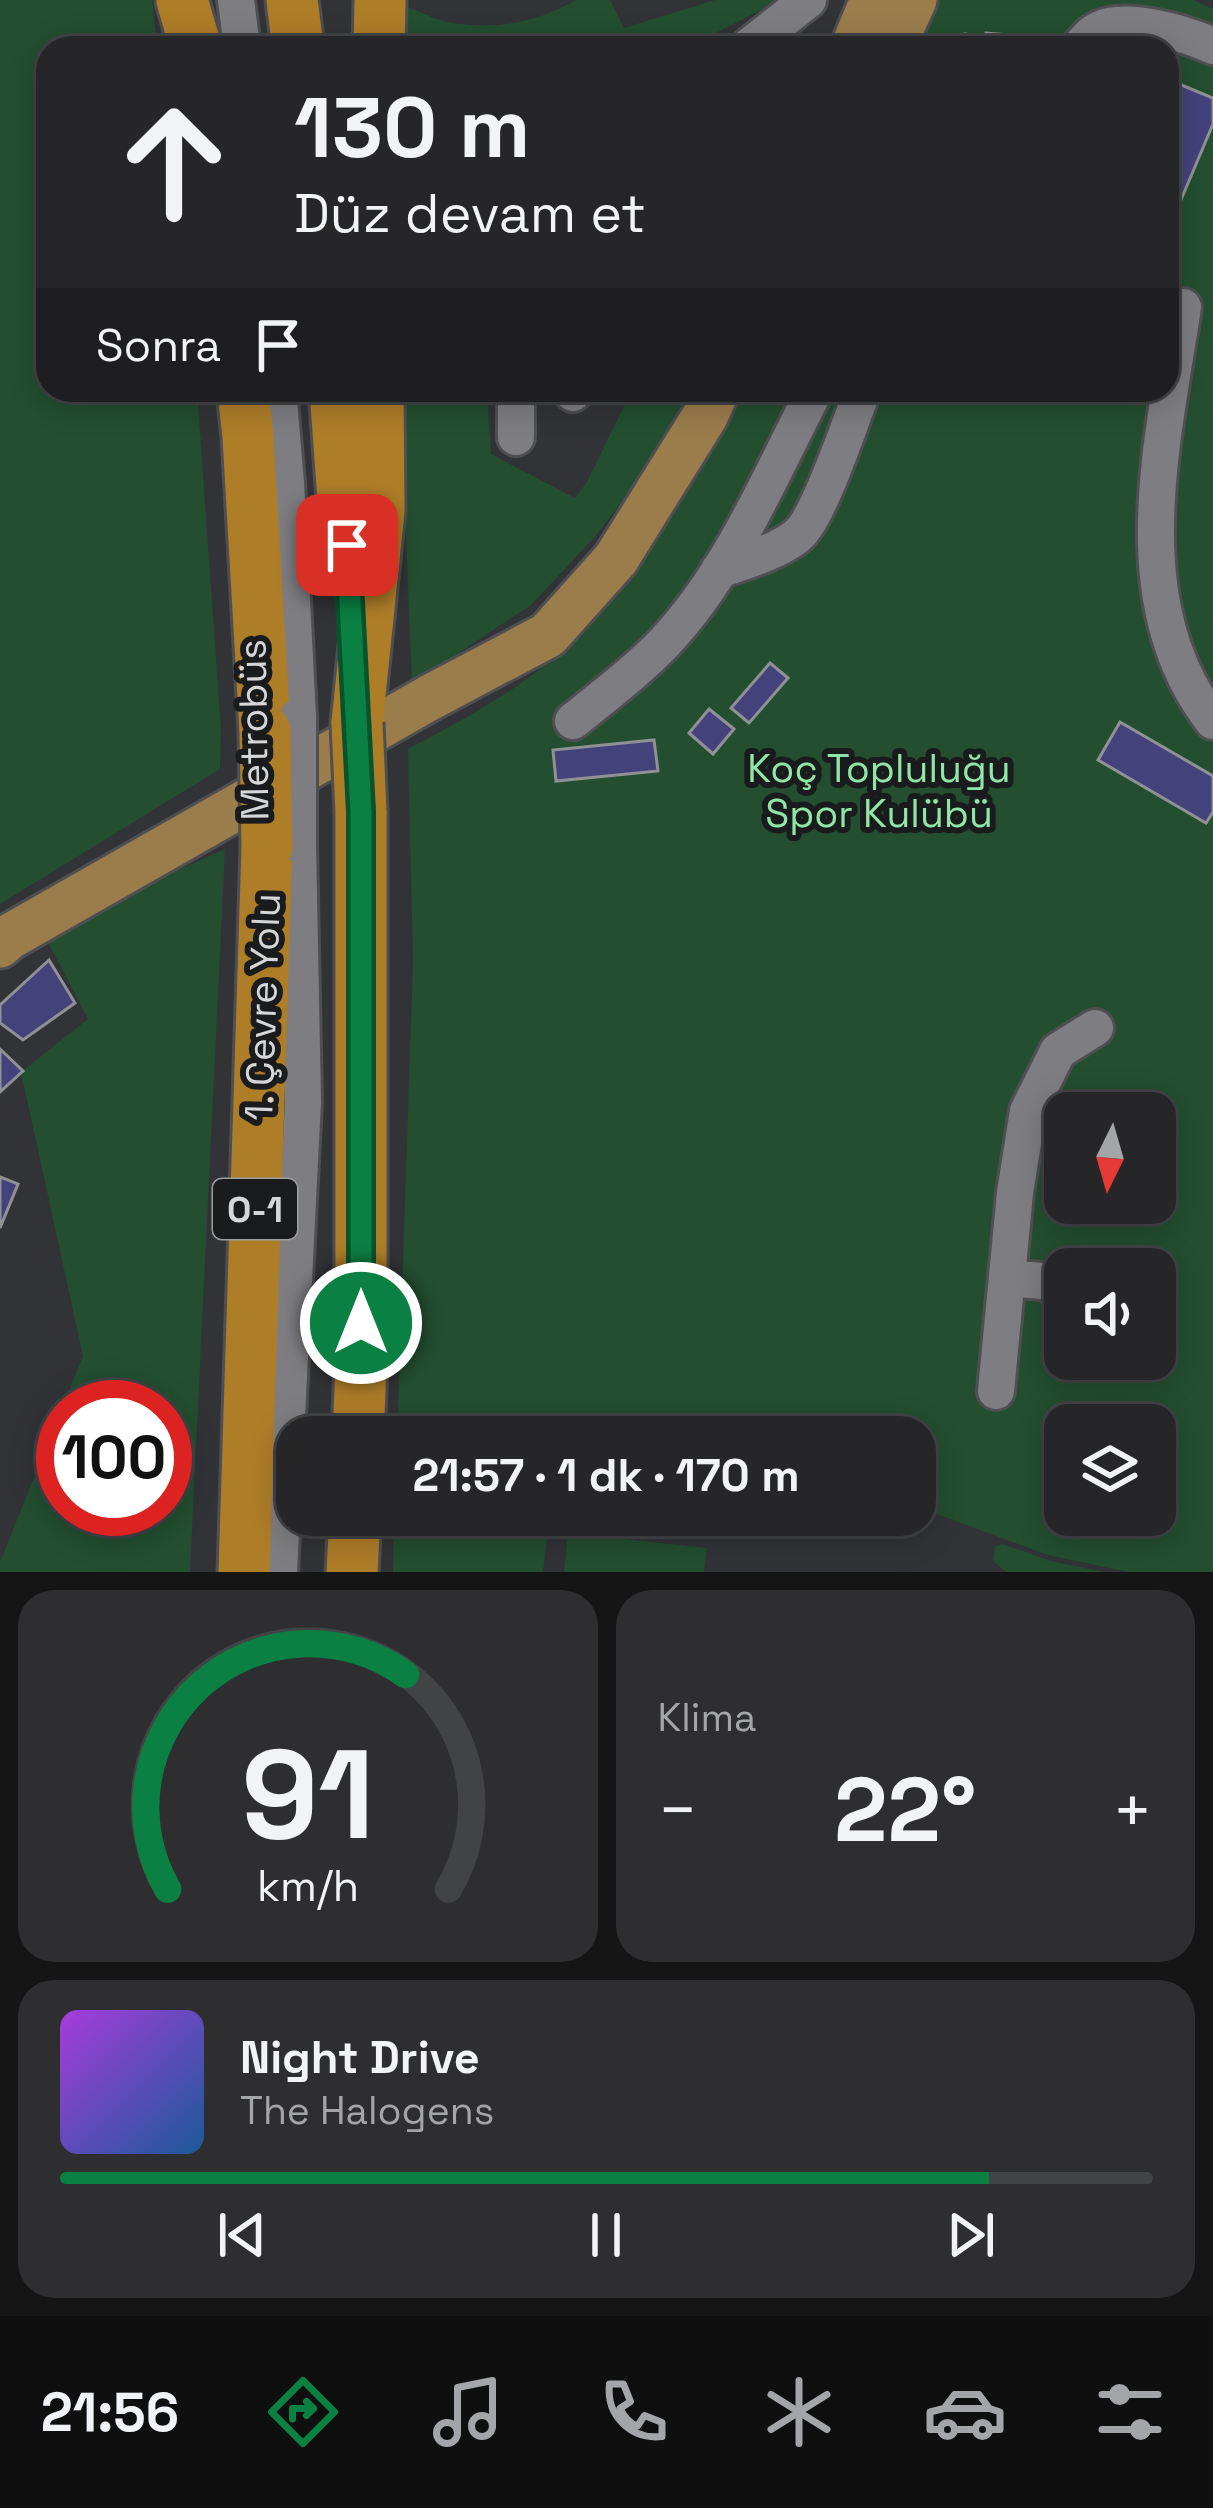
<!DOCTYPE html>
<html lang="tr">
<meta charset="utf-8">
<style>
body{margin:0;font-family:"Space Grotesk",sans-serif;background:#2e2e30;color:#f1f3f6;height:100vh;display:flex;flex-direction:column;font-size:45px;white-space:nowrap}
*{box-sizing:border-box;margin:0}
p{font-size:39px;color:#a4a5a8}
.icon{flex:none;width:66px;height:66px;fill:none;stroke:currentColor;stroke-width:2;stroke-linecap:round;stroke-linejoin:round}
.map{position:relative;height:1572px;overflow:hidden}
.sheet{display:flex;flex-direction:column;gap:18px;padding:18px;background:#151516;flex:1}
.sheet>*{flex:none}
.banner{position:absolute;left:36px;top:36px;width:1143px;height:366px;border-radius:36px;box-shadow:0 6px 30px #0003,0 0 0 3px #424345;background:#262628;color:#f1f3f6;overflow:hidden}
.needle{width:78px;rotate:185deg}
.buttons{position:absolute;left:1044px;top:1092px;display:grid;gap:24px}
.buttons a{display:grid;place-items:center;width:132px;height:132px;border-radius:24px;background:#262628;box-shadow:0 6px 30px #0003,0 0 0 3px #424345;font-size:60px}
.speed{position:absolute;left:36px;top:1380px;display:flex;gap:24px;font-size:60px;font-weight:700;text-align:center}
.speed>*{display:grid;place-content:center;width:156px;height:156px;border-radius:50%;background:#262628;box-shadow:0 6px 30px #0003,0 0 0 3px #424345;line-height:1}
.speed .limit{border:18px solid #d22;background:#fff;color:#111}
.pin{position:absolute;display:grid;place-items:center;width:102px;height:102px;color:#fff;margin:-51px;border-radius:24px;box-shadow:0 6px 18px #0006}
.me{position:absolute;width:132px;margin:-66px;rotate:0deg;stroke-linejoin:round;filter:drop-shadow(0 0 9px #0008)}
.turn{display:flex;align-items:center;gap:42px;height:252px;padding:0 60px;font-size:54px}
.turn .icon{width:156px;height:156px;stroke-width:2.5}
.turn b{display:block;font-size:84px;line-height:102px}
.then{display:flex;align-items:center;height:114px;padding:0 60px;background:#0003;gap:24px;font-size:45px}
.big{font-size:90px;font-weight:700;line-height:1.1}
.sheet .tile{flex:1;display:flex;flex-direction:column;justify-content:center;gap:18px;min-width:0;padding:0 42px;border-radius:36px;background:#2e2e30}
.sheet .dial{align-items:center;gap:0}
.dial svg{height:312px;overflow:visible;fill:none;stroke:#424345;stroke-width:7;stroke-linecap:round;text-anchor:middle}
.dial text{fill:#f1f3f6;stroke:none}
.song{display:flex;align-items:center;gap:36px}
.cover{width:144px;height:144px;border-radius:18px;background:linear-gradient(135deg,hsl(280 70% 55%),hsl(210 70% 35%))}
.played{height:12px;border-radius:6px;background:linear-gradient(90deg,#0b8043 85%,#424345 85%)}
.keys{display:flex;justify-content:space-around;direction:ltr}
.heat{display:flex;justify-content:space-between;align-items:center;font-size:66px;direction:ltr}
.sheet .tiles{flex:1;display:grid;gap:18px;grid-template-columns:1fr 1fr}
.tile:last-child{grid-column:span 2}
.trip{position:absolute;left:276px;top:1416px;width:660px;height:120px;border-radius:36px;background:#262628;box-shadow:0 6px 30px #0003,0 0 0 3px #424345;font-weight:700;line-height:120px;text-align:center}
.tabs{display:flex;height:192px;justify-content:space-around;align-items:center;background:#0f0f10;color:#a4a5a8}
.tabs .icon{width:84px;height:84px}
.tabs .selected{color:#0b8043}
.tabs b{font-size:54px;color:#f1f3f6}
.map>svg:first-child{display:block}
</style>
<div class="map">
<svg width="1213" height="1572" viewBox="0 0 1213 1572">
<rect width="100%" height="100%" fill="#323336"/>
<!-- green -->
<path fill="#234e30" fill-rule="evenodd" d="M 0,0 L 152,0 L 157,48 L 48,48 L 48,390 L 197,390 L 221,729 L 220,769 L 0,904 Z
M 576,0 L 610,0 L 624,28 L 715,0 L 781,0 L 686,48 L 405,48 L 407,7 C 421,12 438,21 453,23 C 498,30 537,22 576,0 Z
M 934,0 L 1194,0 L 1213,9 L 1213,1572 L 1128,1572 L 1048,1555 L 915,1506 L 915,1437 L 397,1437 L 413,963 L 408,749 C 469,717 536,681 583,630 C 647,559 690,472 737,390 L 1167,390 L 1167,48 L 910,48 ZM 1065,1113 L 1155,1113 L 1155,1203 L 1065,1203 ZM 1065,1269 L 1155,1269 L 1155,1359 L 1065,1359 ZM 1065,1425 L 1155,1425 L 1155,1515 L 1065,1515 Z
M 400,390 L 487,390 L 491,454 L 575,498 L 587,482 L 632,390 L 691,390 L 634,487 L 592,540 L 531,605 L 412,684 Z
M 225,849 L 190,1572 L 0,1572 L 0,1562 L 83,1356 L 21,1072 L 88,1019 L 48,942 L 136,889 ZM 63,1407 L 165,1407 L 165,1509 L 63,1509 Z
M 394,1515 L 550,1515 L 543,1572 L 393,1572 Z
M 568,1533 L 707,1548 L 704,1572 L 564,1572 Z
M 1002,1544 L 1051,1561 L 1104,1572 L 1006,1572 L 993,1561 L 995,1547 Z"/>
<!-- building -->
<path fill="#44427b" stroke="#909195" stroke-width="3" d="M 986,33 L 1010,35 L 1009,48 L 985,48 Z
M 965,34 L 984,37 L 982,48 L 963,48 Z
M 1167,79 L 1213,98 L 1213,124 L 1167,233 Z
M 770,663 L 788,678 L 749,723 L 731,708 Z
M 709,709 L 734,729 L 713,754 L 689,733 Z
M 1120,722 L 1213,776 L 1213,812 L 1206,823 L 1098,760 Z
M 654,740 L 658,771 L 556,781 L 553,750 Z
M 49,960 L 75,1003 L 23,1040 L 0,1023 L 0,1005 Z
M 0,1049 L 23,1071 L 0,1092 Z
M 0,1177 L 18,1184 L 0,1228 Z"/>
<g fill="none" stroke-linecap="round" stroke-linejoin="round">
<defs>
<path id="minor" d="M 236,0 L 242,48
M 747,48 L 808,0
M 1079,48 C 1084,42 1092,32 1100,29 C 1127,16 1187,34 1213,46
M 1183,307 C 1163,442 1121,604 1213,721
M 278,390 L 286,483 L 298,717
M 516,390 L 516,437
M 573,393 L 574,390
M 719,570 C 745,561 775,553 797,536 C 819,519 850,421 863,390
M 573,721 C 604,696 636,672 664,643 C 731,572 770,476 815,390
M 1007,1278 L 1065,1283
M 996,1391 L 1015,1193 L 1028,1111 L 1058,1051 L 1095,1028
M 279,1572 L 303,1102 L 298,844"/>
<path id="major" d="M 853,48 L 873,0
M 892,48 L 914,0
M 0,945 L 9,937 L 429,698 L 548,635 L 616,559 L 705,416 L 717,390"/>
<path id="highway" d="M 182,0 L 196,48
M 292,0 L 298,48
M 379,48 L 380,3
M 243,390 L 248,437 L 265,731
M 335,390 L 348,567
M 357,723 L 379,511 L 378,390
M 358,1437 L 361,1366 L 361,812
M 244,1572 L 267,847
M 352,1572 L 355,1515"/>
</defs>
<!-- minor casing -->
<use href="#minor" stroke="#4f4f52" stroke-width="42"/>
<!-- major casing -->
<use href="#major" stroke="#4f4f52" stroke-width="51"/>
<!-- highway casing -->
<use href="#highway" stroke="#4f4f52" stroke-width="57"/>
<!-- minor -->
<use href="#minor" stroke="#7e7e82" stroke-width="36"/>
<!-- major -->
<use href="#major" stroke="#9b7d4c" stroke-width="45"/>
<!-- highway -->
<use href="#highway" stroke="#ae7d28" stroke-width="51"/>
<defs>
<path id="minor-bridge" d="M 298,717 L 298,844"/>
<path id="highway-bridge" d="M 357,723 L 361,812
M 265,731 L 267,847"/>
</defs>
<!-- minor-bridge casing -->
<use href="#minor-bridge" stroke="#4f4f52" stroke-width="42" stroke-linecap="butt"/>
<!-- highway-bridge casing -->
<use href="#highway-bridge" stroke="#4f4f52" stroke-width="57" stroke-linecap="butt"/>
<!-- minor-bridge -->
<use href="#minor-bridge" stroke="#7e7e82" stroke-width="36"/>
<!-- highway-bridge -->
<use href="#highway-bridge" stroke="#ae7d28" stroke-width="51"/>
</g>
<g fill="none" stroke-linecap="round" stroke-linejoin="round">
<defs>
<path id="route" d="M 347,545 L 361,812 L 361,1323"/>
</defs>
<!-- route casing -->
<use href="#route" stroke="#07532c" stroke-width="30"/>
<!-- route -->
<use href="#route" stroke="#0b8043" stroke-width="21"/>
</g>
<g text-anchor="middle" stroke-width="12" stroke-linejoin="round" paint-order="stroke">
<!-- shield labels -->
<rect fill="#1a1b1c" stroke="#9e9ea0" stroke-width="3" x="213" y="1179" width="84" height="60" rx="9"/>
<g font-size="36" font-weight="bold" fill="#d6d6d9">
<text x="255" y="1222">O-1</text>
</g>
<!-- street labels -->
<g font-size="39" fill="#d6d6d9" stroke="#1a1b1c">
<text transform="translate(253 730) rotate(-91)" y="14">Metrobüs</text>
<text transform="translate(262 1007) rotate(-88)" y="14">1. Çevre Yolu</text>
</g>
<!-- park labels -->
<g font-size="39" fill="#90e6a6" stroke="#1a1b1c">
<text x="879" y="782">Koç Topluluğu<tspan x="879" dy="45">Spor Kulübü</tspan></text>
</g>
</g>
</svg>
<div class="buttons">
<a><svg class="needle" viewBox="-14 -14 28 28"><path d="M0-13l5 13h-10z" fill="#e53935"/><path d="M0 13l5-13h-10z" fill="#a4a5a8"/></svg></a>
<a><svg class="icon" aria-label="sound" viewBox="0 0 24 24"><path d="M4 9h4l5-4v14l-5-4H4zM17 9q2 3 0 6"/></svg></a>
<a><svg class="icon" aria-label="layers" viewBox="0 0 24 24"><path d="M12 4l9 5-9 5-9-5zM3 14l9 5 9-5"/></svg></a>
</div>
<div class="speed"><div class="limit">100</div></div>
<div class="pin" style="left:347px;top:545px;background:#d93025"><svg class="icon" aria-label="arrive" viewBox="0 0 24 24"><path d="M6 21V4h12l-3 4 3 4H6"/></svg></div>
<svg class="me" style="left:361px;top:1323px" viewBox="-20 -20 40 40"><circle r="17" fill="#0b8043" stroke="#fff" stroke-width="3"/><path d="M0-11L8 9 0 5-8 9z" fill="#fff"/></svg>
<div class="trip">21:57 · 1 dk · 170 m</div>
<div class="banner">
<div class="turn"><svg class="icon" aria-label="ahead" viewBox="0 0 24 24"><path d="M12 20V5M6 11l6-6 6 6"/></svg><div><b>130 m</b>Düz devam et</div></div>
<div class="then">Sonra<svg class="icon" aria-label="arrive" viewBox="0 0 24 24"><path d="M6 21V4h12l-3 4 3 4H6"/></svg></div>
</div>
</div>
<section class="sheet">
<div class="tiles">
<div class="tile dial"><svg viewBox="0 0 100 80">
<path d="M14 69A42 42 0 1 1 86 69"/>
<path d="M14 69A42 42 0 0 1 75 14" stroke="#0b8043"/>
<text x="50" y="56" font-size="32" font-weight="700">91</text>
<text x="50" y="72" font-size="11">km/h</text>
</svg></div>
<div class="tile"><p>Klima</p>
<div class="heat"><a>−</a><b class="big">22°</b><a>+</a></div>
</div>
<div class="tile">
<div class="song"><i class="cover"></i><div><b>Night Drive</b><p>The Halogens</p></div></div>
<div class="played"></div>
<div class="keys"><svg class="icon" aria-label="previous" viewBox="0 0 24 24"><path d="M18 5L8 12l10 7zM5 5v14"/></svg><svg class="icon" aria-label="pause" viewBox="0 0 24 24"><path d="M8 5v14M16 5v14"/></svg><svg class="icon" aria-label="next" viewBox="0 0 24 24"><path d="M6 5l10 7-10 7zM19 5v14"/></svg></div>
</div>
</div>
</section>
<nav class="tabs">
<b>21:56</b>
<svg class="icon selected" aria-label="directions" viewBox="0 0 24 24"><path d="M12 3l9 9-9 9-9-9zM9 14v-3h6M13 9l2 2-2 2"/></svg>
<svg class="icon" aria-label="music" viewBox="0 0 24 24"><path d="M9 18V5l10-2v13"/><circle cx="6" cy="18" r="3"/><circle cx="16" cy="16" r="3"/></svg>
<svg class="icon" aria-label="phone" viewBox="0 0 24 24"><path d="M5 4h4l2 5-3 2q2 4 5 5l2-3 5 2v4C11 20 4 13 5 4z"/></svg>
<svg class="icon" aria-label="climate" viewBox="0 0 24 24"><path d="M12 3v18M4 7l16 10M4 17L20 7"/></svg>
<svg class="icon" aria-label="car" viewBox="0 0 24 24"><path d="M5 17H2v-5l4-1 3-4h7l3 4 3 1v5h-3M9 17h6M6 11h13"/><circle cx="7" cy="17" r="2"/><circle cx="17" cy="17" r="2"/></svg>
<svg class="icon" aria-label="filters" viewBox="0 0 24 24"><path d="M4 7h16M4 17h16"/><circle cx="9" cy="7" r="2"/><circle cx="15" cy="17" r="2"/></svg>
</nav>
